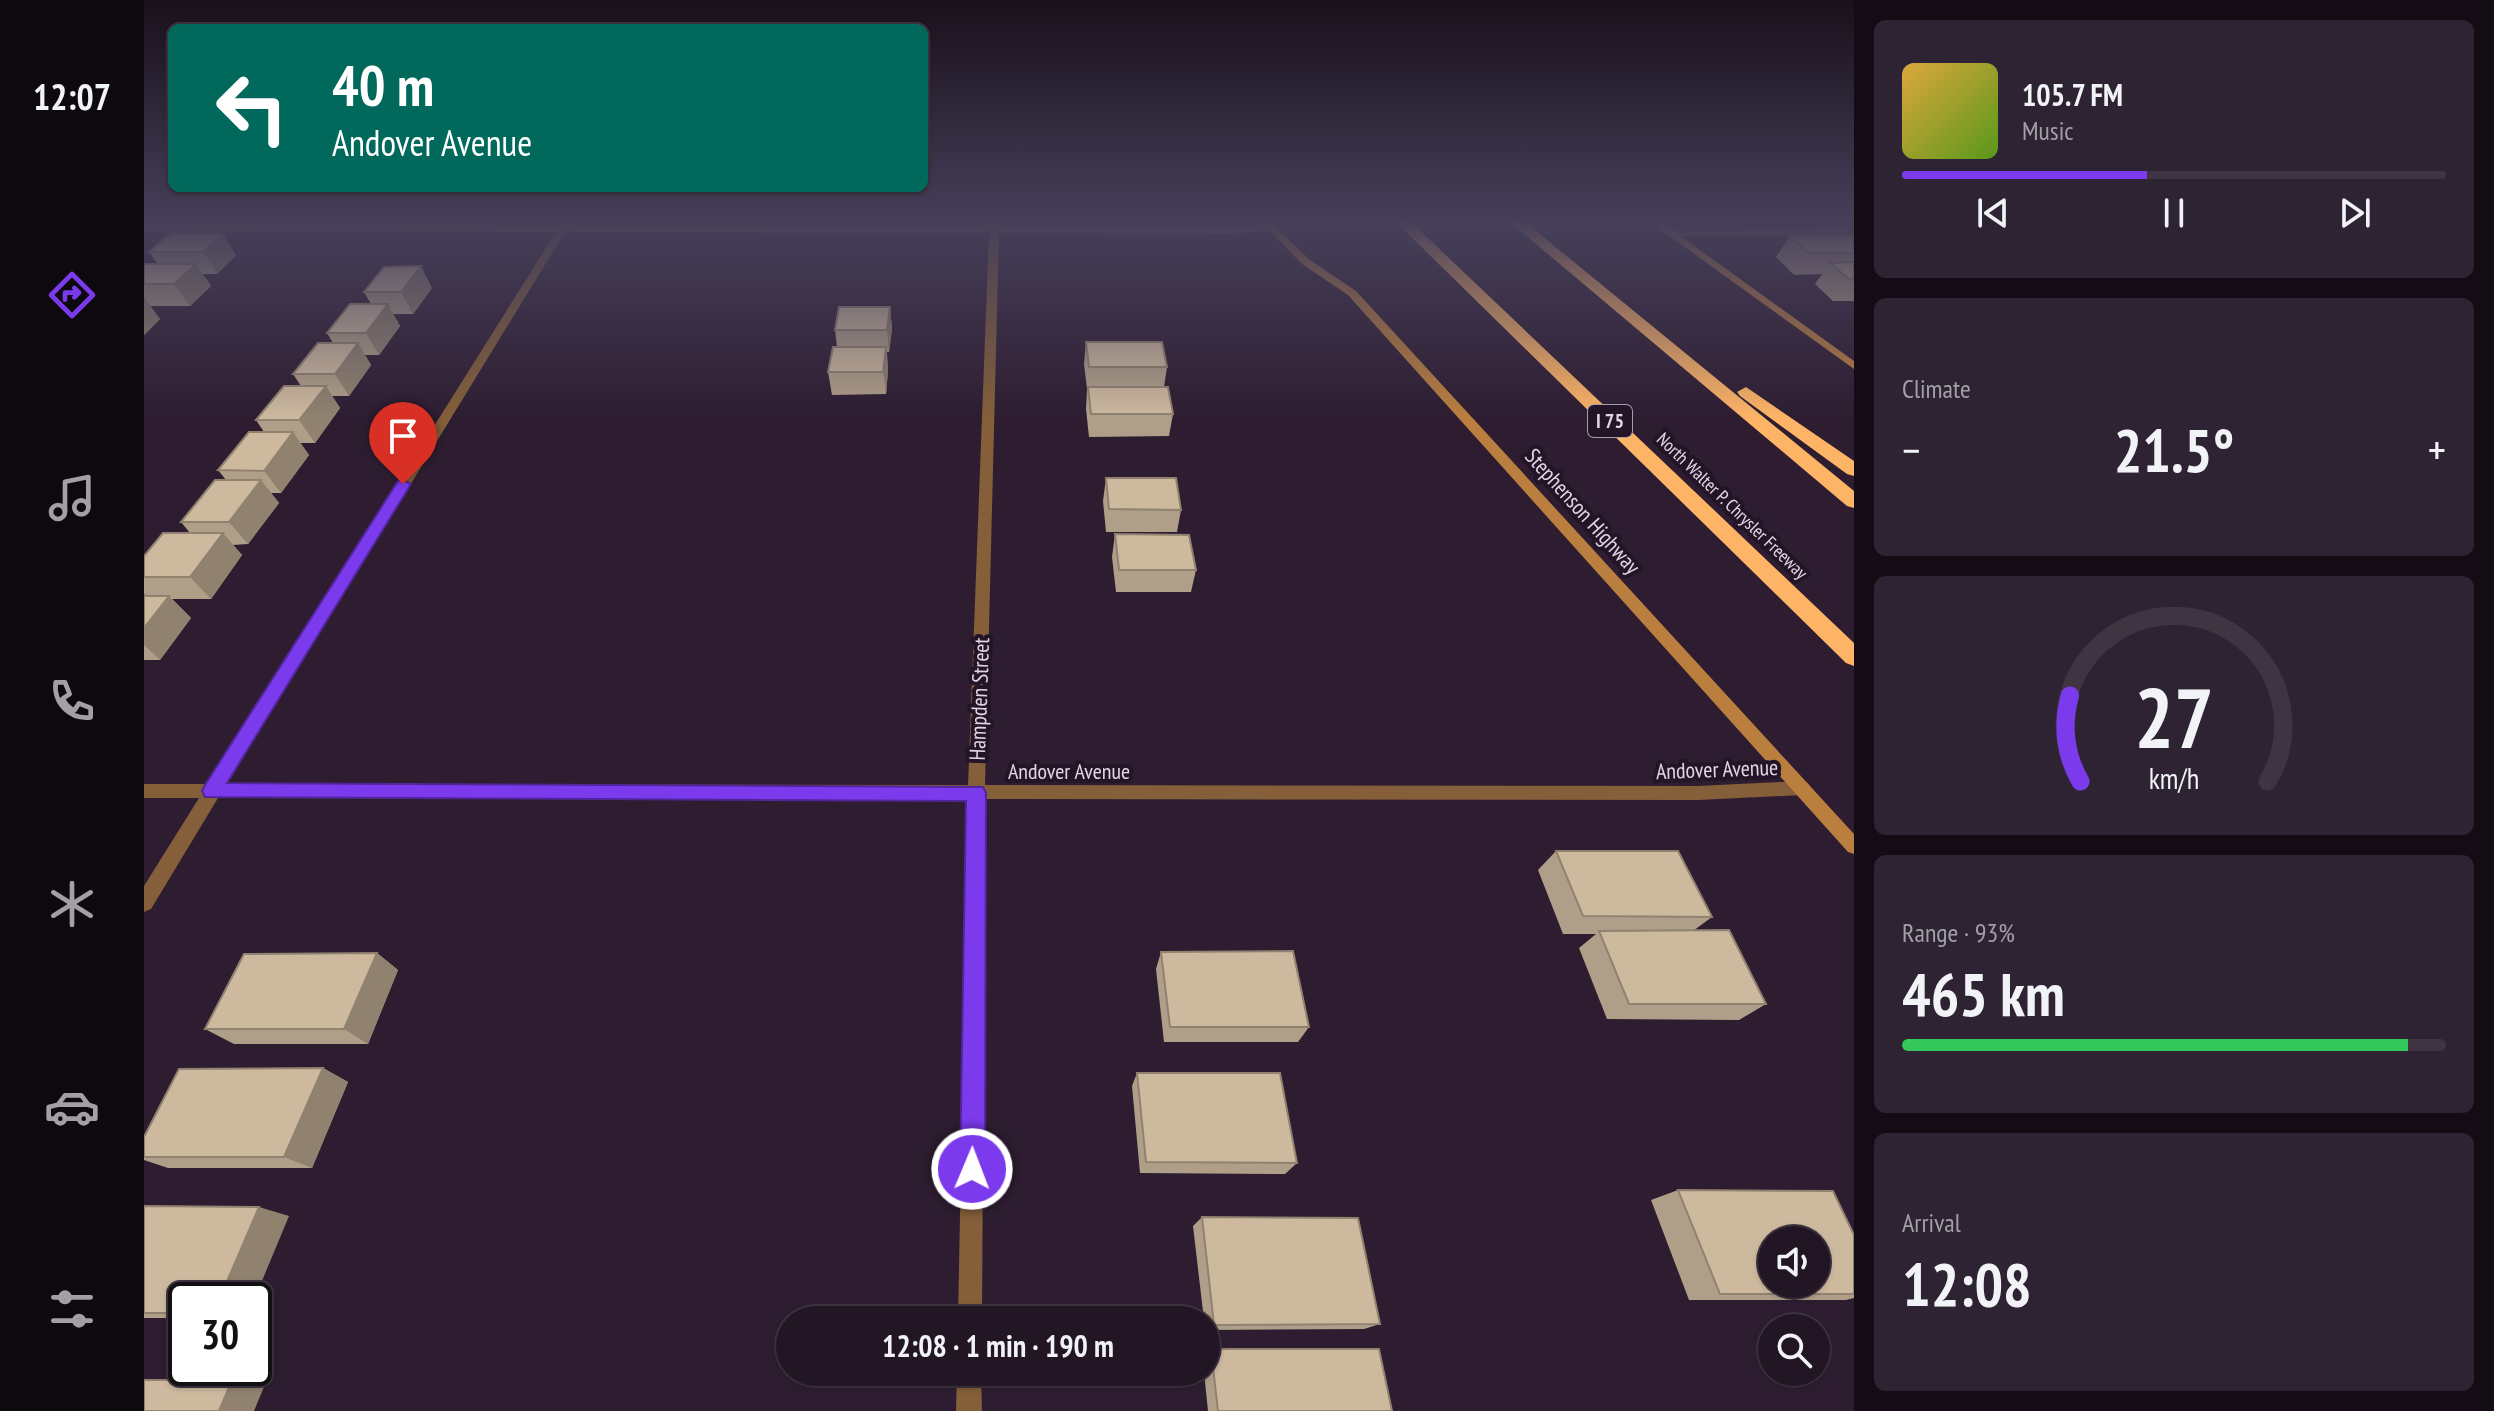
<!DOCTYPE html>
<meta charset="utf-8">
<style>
body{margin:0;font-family:"PT Sans Narrow",sans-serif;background:#2e2332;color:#f1f3f6;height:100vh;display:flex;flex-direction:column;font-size:30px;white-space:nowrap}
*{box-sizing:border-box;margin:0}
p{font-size:26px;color:#a29fa7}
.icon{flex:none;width:44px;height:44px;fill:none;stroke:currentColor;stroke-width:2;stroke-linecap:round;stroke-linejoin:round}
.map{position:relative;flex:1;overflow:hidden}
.panel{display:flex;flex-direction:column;gap:20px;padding:20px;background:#130c14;width:640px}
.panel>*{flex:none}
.banner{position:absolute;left:24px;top:24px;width:760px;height:168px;border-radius:12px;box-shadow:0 2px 6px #0004,0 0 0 2px #3f3542;background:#00695c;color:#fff;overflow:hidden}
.fabs{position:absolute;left:1614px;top:1226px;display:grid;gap:16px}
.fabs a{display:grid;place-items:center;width:72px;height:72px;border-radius:50%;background:#221625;box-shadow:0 2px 6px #0004,0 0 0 2px #3f3542;font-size:40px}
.speed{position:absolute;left:24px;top:1282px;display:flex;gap:16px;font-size:40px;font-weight:700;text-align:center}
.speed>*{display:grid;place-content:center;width:104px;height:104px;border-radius:50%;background:#221625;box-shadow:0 2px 6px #0004,0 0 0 2px #3f3542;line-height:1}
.speed .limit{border:4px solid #111;border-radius:12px;background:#fff;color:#111}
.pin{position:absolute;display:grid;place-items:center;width:68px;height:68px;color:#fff;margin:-82px -34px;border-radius:50% 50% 50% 0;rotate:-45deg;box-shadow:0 0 8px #0007}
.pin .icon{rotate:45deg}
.me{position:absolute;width:88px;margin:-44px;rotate:1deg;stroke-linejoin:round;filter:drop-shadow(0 0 6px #0008)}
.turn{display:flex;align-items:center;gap:28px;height:168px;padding:0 32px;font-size:36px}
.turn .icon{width:104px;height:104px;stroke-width:2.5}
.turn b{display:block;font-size:56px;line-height:68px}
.big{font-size:60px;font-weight:800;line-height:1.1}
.panel .card{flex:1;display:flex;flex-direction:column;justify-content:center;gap:12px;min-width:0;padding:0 28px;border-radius:12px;background:#2e2332}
.panel .dial{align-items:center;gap:0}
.dial svg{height:208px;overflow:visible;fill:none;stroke:#3f3542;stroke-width:7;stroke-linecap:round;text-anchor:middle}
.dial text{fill:#f1f3f6;stroke:none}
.song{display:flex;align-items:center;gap:24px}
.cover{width:96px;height:96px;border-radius:12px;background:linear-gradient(135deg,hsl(40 70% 55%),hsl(90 70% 35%))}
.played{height:8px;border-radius:4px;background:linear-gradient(90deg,#7c3aed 45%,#3f3542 45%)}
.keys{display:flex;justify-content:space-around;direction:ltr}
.heat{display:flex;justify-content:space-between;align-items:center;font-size:44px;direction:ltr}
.charge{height:12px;border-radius:6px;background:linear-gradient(90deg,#34c759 93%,#3f3542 0)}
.trip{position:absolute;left:632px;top:1306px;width:444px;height:80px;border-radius:40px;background:#221625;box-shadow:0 2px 6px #0004,0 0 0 2px #3f3542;font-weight:800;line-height:80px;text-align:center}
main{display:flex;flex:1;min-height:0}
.menu{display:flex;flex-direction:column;width:144px;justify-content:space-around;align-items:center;background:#0e090f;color:#a29fa7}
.menu .icon{width:56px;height:56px}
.menu .active{color:#7c3aed}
.menu b{font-size:36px;color:#f1f3f6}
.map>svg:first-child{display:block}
</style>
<main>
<nav class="menu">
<b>12:07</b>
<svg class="icon active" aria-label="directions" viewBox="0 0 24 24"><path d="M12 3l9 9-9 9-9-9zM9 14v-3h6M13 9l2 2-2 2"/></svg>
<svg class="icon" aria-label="music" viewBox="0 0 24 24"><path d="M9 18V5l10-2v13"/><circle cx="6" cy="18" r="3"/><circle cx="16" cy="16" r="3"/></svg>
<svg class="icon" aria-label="phone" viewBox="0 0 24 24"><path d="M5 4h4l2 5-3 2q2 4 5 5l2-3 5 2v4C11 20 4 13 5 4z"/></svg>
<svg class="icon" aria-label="climate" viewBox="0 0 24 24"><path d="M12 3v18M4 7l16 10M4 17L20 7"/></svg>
<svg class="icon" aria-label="car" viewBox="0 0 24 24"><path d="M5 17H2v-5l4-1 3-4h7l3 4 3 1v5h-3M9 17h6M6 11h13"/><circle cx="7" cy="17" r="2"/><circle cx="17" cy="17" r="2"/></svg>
<svg class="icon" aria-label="filters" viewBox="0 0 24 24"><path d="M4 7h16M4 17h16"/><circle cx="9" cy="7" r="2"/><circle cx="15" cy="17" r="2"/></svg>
</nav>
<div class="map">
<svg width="1710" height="1411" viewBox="0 0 1710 1411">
<rect width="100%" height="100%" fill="#2e1d31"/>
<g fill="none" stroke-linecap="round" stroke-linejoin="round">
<!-- street -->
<path fill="#845f39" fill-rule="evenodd" d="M 418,222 L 426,222 L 425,226 L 845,227 L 846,222 L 854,222 L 855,227 L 1087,228 L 1130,225 L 1132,227 L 1127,230 L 1087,234 L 855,233 L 841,785 L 1554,786 L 1658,781 L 1664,783 L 1667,788 L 1664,793 L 1658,795 L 1554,800 L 841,799 L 838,1320 L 814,1320 L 824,799 L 74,798 L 7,909 L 0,912 L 0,886 L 55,798 L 0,798 L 0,784 L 65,784 L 412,232 L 0,231 L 0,225 L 415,226 ZM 421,232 L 845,233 L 824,785 L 83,784 Z
M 1710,229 L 1710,235 L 1526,236 L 1521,233 L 1526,230 Z
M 813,1372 L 837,1372 L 838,1411 L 812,1411 Z"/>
<!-- secondary -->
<path fill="#ba7f3f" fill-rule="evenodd" d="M 1117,222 L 1126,222 L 1166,260 L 1212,291 L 1710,834 L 1710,854 L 1704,852 L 1204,295 L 1158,264 Z
M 1506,222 L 1517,222 L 1710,361 L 1710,369 Z"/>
<!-- highway -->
<path fill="#feb466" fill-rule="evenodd" d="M 1252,222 L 1267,222 L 1710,643 L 1710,666 L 1702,663 Z
M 1366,222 L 1381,222 L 1710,491 L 1710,508 L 1703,506 Z
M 1602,387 L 1710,461 L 1710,476 L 1703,474 L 1596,396 L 1593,392 Z"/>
</g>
<!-- wall -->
<path fill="#b09f88" d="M 27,233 L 92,255 L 73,274 L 58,274 L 67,286 L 46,306 L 6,306 L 16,319 L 0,335 L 0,264 L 14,264 L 5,252 Z
M 1646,236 L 1710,238 L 1710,301 L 1689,301 L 1671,284 L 1678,274 L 1650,275 L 1632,257 Z
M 288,288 L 269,314 L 249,314 L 256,326 L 235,355 L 221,355 L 227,365 L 205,396 L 188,396 L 196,408 L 171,443 L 156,443 L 165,455 L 137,493 L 127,493 L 135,503 L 104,544 L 89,545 L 98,555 L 67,599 L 28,599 L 47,618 L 16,660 L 0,660 L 0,596 L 2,596 L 0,594 L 0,556 L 46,533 L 37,522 L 82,480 L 74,470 L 120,432 L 112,420 L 157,386 L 149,374 L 189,343 L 183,333 L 227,304 L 220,292 Z
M 746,307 L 748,329 L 745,352 L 743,352 L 744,370 L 742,394 L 688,395 L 684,372 L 693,347 L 691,330 Z
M 942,342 L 1023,367 L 1020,387 L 1029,414 L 1025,436 L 945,437 L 942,409 L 943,389 L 940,364 Z
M 962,478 L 1037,510 L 1033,532 L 962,532 L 959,501 Z
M 971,534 L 1052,570 L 1047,592 L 972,592 L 968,557 Z
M 1412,851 L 1568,917 L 1549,931 L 1622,1004 L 1595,1020 L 1463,1019 L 1435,948 L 1452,934 L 1419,934 L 1394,870 Z
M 1017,952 L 1165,1027 L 1154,1042 L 1020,1042 L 1012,969 Z
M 233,953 L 254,970 L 224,1044 L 90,1044 L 61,1029 Z
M 179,1068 L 204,1082 L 168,1168 L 24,1168 L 0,1160 L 0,1157 Z
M 993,1073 L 1153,1163 L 1141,1174 L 996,1173 L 988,1086 Z
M 1534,1190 L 1710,1235 L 1710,1298 L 1702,1300 L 1545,1300 L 1507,1200 Z
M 0,1206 L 145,1216 L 42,1300 L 42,1318 L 0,1318 Z
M 1058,1217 L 1236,1324 L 1220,1329 L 1062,1330 L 1062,1320 L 1060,1320 L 1049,1226 Z
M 1067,1349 L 1248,1411 L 1064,1411 L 1060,1372 L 1062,1372 L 1062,1351 Z"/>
<!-- shaded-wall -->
<path fill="#90826f" d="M 79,234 L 92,255 L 73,274 L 59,252 Z
M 52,264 L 67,286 L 46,306 L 30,284 Z
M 277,266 L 288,288 L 269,314 L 257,292 Z
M 0,297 L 16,319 L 0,335 Z
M 244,304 L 256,326 L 235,355 L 222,333 Z
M 746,307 L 748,329 L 745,352 L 743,330 Z
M 214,343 L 227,365 L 205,396 L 191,374 Z
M 742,347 L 744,370 L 742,394 L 739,372 Z
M 182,386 L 196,408 L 171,443 L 155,420 Z
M 149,432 L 165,455 L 137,493 L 120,471 Z
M 117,480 L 135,503 L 104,544 L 85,522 Z
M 79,533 L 98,555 L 67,599 L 46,577 Z
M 25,596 L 47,618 L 16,660 L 0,645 L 0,628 Z
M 233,953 L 254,970 L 224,1044 L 200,1029 Z
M 179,1068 L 204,1082 L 168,1168 L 140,1157 Z
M 115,1207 L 145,1216 L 110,1300 L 75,1300 Z
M 88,1380 L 122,1382 L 110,1411 L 75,1411 Z"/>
<!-- building -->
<path fill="#cdb99e" stroke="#90826f" stroke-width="2" fill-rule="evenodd" d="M 27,233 L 79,234 L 59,252 L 5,252 Z
M 1646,236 L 1707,236 L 1710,238 L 1710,253 L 1665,253 Z
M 1710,262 L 1710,279 L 1705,279 L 1686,263 Z
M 0,264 L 52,264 L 30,284 L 0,284 Z
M 277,266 L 257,292 L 220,292 L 240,267 Z
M 206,304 L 244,304 L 222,333 L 183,333 Z
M 695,307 L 746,307 L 743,330 L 691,330 Z
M 942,342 L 1018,342 L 1023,367 L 945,367 Z
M 174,343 L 214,343 L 191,374 L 149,374 Z
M 689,347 L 742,347 L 739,372 L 684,372 Z
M 140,386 L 182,386 L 155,420 L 112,420 Z
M 944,387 L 1024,387 L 1029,414 L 947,414 Z
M 105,432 L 149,432 L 120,471 L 74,470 Z
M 962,478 L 1032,478 L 1037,510 L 965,509 Z
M 71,480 L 117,480 L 85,522 L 37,522 Z
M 19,533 L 79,533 L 46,577 L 0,577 L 0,556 Z
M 971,534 L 1045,535 L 1052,570 L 975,570 Z
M 0,596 L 25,596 L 0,628 Z
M 1412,851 L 1534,851 L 1568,917 L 1439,916 Z
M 1585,930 L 1622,1004 L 1485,1004 L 1455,931 Z
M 1149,951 L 1165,1027 L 1026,1027 L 1017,952 Z
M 233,953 L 200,1029 L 61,1029 L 100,954 Z
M 179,1068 L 140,1157 L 0,1157 L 0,1137 L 35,1069 Z
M 993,1073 L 1136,1073 L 1153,1163 L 1002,1162 Z
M 1534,1190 L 1689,1191 L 1710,1235 L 1710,1294 L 1576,1294 ZM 1628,1240 L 1672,1240 L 1672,1284 L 1628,1284 Z
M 0,1206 L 115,1207 L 75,1300 L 42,1300 L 42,1313 L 0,1313 Z
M 1058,1217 L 1214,1218 L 1236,1324 L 1070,1325 Z
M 1067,1349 L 1235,1349 L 1248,1411 L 1074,1411 Z
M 0,1380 L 88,1380 L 75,1411 L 0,1411 Z"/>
<!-- sky -->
<linearGradient id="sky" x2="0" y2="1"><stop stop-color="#19101b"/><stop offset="0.53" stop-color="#46405a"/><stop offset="1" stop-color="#46405a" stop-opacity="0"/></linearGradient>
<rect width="1710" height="419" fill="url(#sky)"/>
<!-- route -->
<path fill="#7c3aed" stroke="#51269a" stroke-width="2" d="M 259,480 L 267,484 L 83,783 L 839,787 L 842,793 L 841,1169 L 837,1178 L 828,1182 L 819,1178 L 816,1169 L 822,801 L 61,797 L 58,791 L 61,785 L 254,481 Z"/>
<g text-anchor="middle" stroke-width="8" stroke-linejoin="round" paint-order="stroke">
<!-- far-street labels -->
<g font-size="18" fill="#e1d6e3" stroke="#241427">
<text transform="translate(1588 506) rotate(44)" y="6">North Walter P. Chrysler Freeway</text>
</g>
<!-- shield labels -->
<rect fill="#241427" stroke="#a89cab" stroke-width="2" x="1444" y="405" width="44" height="32" rx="6"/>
<g font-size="20" font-weight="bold" fill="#e1d6e3">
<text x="1466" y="428">I 75</text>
</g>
<!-- street labels -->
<g font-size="22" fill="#e1d6e3" stroke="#241427">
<text transform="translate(1439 511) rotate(48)" y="8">Stephenson Highway</text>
<text transform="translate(835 699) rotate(-88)" y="8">Hampden Street</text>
<text transform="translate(1573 769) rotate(-2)" y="8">Andover Avenue</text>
<text x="925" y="779">Andover Avenue</text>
</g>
</g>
</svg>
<div class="fabs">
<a><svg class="icon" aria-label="sound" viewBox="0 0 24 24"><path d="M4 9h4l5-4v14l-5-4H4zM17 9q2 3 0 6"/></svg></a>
<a><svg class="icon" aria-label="search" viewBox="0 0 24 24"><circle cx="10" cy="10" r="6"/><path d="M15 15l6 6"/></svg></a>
</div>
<div class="speed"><div class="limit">30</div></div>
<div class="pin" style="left:259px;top:484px;background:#d93025"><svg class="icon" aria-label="arrive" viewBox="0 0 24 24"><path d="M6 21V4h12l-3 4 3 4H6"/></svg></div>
<svg class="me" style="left:828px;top:1169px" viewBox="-20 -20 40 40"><circle r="17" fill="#7c3aed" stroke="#fff" stroke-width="3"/><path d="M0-11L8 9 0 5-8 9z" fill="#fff"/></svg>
<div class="trip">12:08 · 1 min · 190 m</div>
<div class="banner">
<div class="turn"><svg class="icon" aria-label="left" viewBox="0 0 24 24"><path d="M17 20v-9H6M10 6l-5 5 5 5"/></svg><div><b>40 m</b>Andover Avenue</div></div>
</div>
</div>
<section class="panel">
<div class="card">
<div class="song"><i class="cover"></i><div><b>105.7 FM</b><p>Music</p></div></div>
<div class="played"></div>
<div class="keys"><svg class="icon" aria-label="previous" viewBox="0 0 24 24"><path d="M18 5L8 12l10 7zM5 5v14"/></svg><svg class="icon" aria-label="pause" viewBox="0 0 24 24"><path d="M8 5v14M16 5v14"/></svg><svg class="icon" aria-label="next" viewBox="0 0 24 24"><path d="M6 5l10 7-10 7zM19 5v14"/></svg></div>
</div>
<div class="card"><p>Climate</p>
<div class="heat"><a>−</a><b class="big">21.5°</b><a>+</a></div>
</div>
<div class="card dial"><svg viewBox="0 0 100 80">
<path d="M14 69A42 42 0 1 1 86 69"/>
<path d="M14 69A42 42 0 0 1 10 36" stroke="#7c3aed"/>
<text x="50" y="56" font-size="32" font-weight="700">27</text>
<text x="50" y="72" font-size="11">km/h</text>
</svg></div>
<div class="card"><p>Range · 93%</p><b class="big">465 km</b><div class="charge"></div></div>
<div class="card"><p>Arrival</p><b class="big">12:08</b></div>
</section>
</main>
